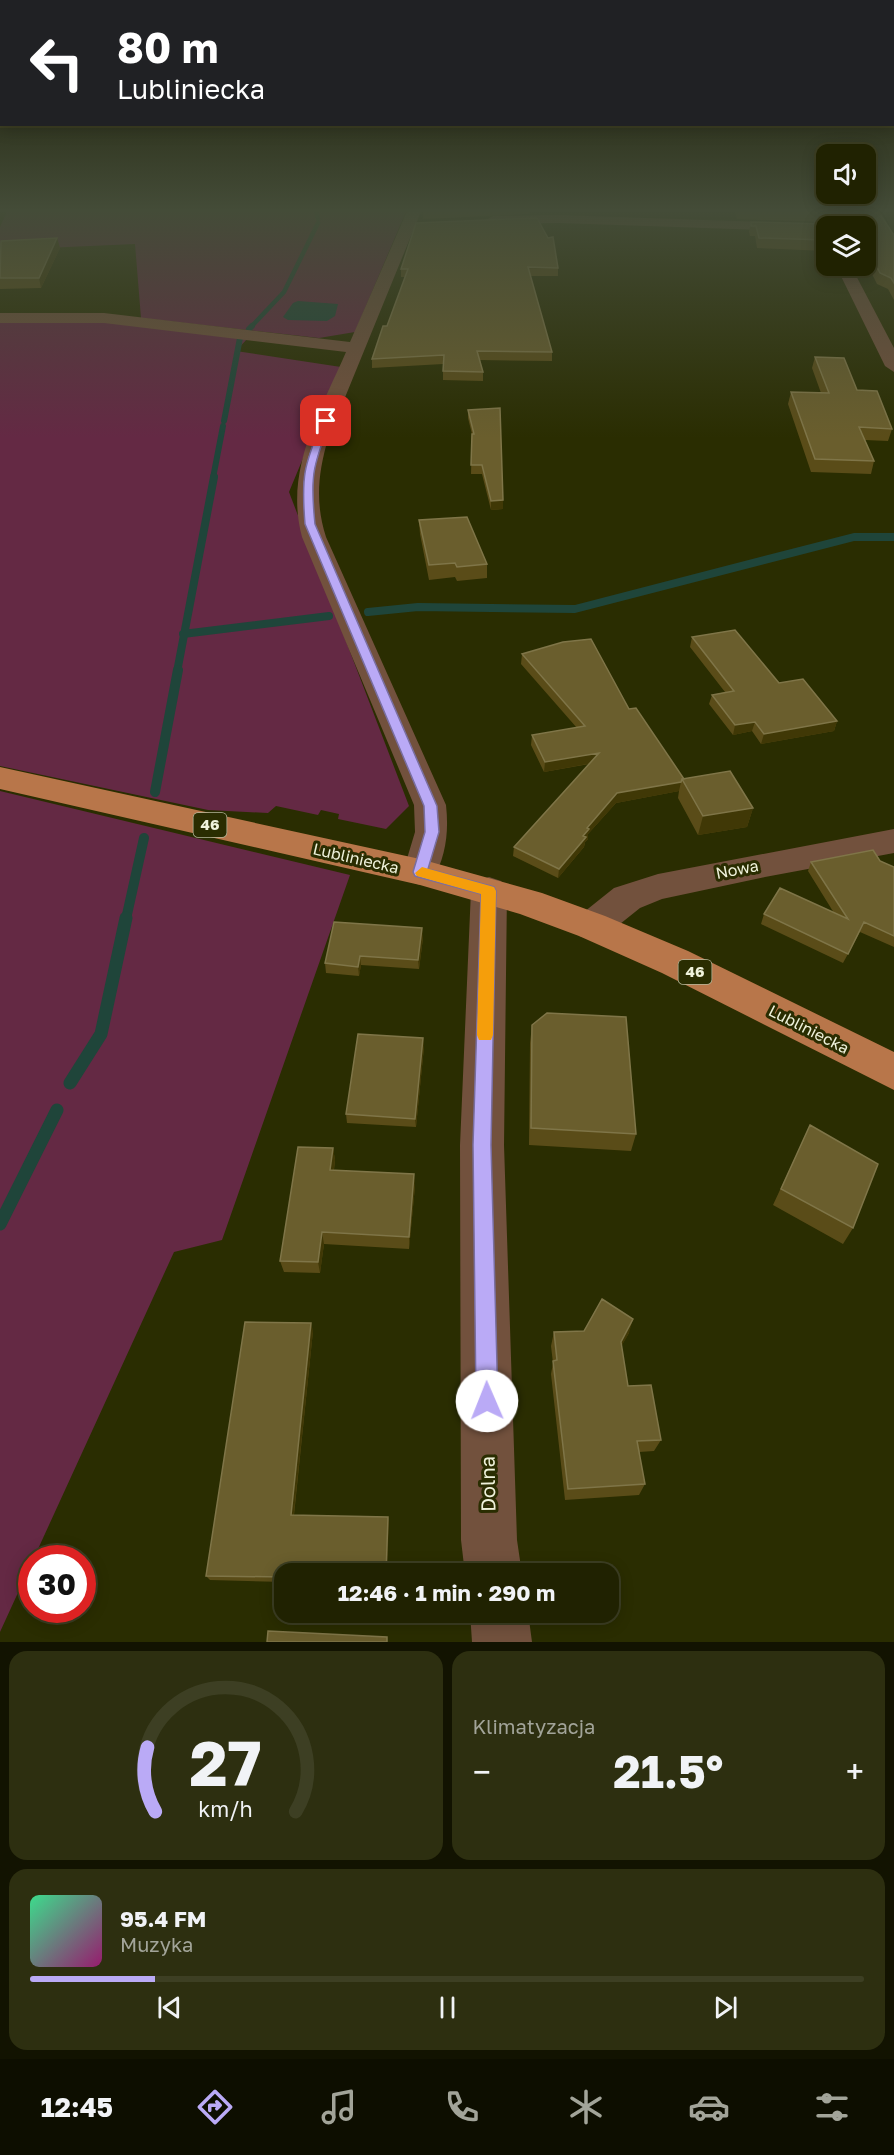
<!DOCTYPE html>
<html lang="pl">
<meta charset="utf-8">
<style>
body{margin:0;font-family:"Golos Text",sans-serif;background:#2d2f10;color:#f1f3f6;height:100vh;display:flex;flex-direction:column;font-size:22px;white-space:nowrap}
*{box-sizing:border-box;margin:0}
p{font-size:20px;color:#a2a499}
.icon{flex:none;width:33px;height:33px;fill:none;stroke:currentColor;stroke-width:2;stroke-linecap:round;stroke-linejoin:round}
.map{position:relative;height:1642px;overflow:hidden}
.sheet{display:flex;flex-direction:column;gap:9px;padding:9px;background:#121301;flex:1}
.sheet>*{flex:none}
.guide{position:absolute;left:0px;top:0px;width:894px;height:126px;box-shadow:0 3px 15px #0003,0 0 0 2px #3d3f23;background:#202124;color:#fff;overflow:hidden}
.fabs{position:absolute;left:816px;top:144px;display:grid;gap:12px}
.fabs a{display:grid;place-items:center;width:60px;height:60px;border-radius:12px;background:#202201;box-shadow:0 3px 15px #0003,0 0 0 2px #3d3f23;font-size:30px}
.speed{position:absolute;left:18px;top:1545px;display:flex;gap:12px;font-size:30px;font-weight:700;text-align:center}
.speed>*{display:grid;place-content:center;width:78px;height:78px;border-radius:50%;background:#202201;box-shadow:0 3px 15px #0003,0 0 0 2px #3d3f23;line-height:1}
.speed .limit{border:9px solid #d22;background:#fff;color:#111}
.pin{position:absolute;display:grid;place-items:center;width:51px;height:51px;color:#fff;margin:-26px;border-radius:12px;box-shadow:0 3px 9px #0006}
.me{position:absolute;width:66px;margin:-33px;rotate:359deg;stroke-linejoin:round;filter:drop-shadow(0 0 4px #0008)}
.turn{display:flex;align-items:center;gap:21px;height:126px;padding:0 18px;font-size:27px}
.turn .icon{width:78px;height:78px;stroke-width:2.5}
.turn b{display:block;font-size:42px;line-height:51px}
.big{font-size:45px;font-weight:700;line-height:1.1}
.sheet .tile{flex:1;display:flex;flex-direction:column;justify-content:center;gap:9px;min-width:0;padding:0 21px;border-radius:18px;background:#2d2f10}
.sheet .dial{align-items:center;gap:0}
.dial svg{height:156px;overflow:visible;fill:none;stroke:#3d3f23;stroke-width:7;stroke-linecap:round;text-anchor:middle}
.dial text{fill:#f1f3f6;stroke:none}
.song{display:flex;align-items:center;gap:18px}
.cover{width:72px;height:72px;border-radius:9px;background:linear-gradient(135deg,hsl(150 70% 55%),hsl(320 70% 35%))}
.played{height:6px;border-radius:3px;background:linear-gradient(90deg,#baaaf6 15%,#3d3f23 15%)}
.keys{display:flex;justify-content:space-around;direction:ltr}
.heat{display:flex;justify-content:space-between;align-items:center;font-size:33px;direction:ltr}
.sheet .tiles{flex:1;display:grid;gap:9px;grid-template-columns:1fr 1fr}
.tile:last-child{grid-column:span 2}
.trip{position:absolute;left:274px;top:1563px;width:345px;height:60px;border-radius:18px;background:#202201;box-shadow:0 3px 15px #0003,0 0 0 2px #3d3f23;font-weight:700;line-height:60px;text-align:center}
.dock{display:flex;height:96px;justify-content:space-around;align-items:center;background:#0d0e00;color:#a2a499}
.dock .icon{width:42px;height:42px}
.dock .current{color:#baaaf6}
.dock b{font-size:27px;color:#f1f3f6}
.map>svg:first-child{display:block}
</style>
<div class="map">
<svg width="894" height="1642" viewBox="0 0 894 1642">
<rect width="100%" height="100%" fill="#2a2d01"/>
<!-- green -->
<path fill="#642944" d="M 8,209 L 407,209 L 355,332 L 319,338 L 141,318 L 135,244 L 0,250 L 0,227 Z
M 76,318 L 248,338 L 236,351 L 341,367 L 289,492 L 409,806 L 386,829 L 338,819 L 339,814 L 321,810 L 318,815 L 276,806 L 268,813 L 208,810 L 0,766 L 0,321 Z
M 0,791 L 350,875 L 222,1240 L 174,1252 L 0,1632 Z"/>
<!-- water -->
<path fill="#1f453a" d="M 298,301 L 338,304 L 335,316 L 327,321 L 288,320 L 283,317 L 293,303 Z"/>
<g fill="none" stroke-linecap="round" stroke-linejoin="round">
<!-- stream-far4 -->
<path stroke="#1f453a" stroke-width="4.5" d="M 316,209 L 318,219
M 251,327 L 284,292 L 318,223"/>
<!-- stream-far3 -->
<path stroke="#1f453a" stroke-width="6" d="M 249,329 L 252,326
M 224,421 L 240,338
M 213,478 L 223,426"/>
<!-- stream-far2 -->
<path stroke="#1f453a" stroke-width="8" d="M 368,612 L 418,607 L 575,609 L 854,537 L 894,537
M 183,634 L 329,616
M 177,672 L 214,477"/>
<!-- stream-far1 -->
<path stroke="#1f453a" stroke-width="10" d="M 155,792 L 178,670
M 126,919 L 144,838"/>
<!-- stream -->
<path stroke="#1f453a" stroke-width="13" d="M 70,1083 L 101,1034 L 126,918
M 0,1224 L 57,1110"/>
<!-- minor -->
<path fill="#72513d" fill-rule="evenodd" d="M 408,209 L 422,209 L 328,439 C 318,473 315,503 326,537 L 446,805 C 449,832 446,857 432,881 L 420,885 L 408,881 L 403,872 L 415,832 L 414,805 L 302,537 C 284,470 320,412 346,352 L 104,323 L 0,323 L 0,313 L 104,313 L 350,342 Z
M 808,209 L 821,209 L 830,226 L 826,226 L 826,237 L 819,233 Z
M 559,215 L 795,223 L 802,227 L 795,231 L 559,223 L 493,224 L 486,220 L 493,216 Z
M 836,266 L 851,266 L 894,348 L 894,372 L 885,366 Z
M 894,829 L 894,853 L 765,877 L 662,899 L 640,908 L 605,936 L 592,940 L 579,936 L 574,926 L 579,916 L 614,888 L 658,874 Z
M 489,877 L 501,881 L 507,890 L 504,1145 L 517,1540 L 522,1574 L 465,1574 L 461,1540 L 460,1145 L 471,890 L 477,881 Z
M 470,1612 L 528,1612 L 532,1642 L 472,1642 Z"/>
<!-- primary -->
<path fill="#b8764a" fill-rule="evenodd" d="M 0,767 L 420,859 L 542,893 L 605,916 L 688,951 L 894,1052 L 894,1090 L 662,973 L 579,936 L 520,914 L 420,885 L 0,789 Z"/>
</g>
<!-- wall -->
<path fill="#5a4c18" d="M 423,209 L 530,209 L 530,214 L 423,219 Z
M 734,209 L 877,209 L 893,234 L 894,234 L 894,300 L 888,289 L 877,284 L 866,262 L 866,226 L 826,226 L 826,251 L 757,248 L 755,236 L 750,236 L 749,232 L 751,222 L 826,224 L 827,223 L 824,222 L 737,219 Z
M 57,238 L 60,248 L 41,288 L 0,289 L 0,243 Z
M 558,268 L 558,276 L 530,276 L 552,352 L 552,361 L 480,360 L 483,372 L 483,381 L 443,380 L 443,364 L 372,368 L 372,359 L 387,326 L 405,277 L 401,277 L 401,269 Z
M 815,357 L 857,390 L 892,429 L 888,441 L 865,440 L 874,461 L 871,474 L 811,472 L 788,404 L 791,392 L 821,393 L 812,368 Z
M 468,410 L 503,509 L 491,510 L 482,474 L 471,474 L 472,434 L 468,418 Z
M 419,520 L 487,564 L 487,578 L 457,581 L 455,577 L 429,580 L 420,534 Z
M 692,637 L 779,683 L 837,721 L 834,731 L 761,744 L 752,731 L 733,735 L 709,704 L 712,695 L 725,692 L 690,647 Z
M 522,654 L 629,709 L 684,779 L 753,808 L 747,827 L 698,835 L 678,798 L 679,791 L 616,803 L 588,834 L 588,839 L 585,842 L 584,847 L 558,878 L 513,856 L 514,847 L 589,764 L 544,772 L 531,745 L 532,735 L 577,728 L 521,664 Z
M 880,861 L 894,867 L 894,947 L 860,932 L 843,963 L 761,924 L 764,914 L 834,913 L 808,871 L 811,862 Z
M 423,938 L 419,969 L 361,965 L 359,976 L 326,973 L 325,963 Z
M 532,1025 L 636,1134 L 631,1151 L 529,1145 L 530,1043 Z
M 424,1047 L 416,1127 L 347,1123 L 346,1114 Z
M 810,1125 L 853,1228 L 843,1244 L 773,1205 Z
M 333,1148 L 335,1160 L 334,1170 L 415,1186 L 409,1249 L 324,1244 L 320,1273 L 284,1272 L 280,1261 Z
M 313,1331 L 294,1515 L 388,1517 L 389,1522 L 285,1574 L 285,1582 L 210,1580 L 206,1576 Z
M 554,1332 L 629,1333 L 621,1346 L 628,1386 L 661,1440 L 654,1451 L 639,1452 L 645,1484 L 639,1495 L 565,1500 L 551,1374 L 553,1363 L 551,1346 Z"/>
<!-- shaded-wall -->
<path fill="#403806" d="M 57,238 L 60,248 L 41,288 L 39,278 Z
M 503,500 L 503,509 L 491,510 L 491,501 Z
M 837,721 L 834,731 L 761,744 L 764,734 Z
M 755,722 L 752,731 L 733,735 L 735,725 Z
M 599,753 L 598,762 L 544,772 L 545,762 Z
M 681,782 L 679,791 L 616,803 L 588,834 L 588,839 L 585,842 L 584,847 L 558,878 L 559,869 L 583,836 L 587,828 L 617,793 Z
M 753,808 L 747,827 L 698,835 L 703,816 Z
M 422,928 L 423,938 L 419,969 L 418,960 Z
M 360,956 L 361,965 L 359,976 L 358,967 Z
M 423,1038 L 424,1047 L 416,1127 L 415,1119 Z
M 333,1148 L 335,1160 L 332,1182 L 330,1170 Z
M 414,1174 L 415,1186 L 409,1249 L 409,1237 Z
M 322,1232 L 324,1244 L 320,1273 L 318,1262 Z
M 633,1319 L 629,1333 L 616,1356 L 621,1342 Z
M 311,1323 L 313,1331 L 293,1521 L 291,1515 Z
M 388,1517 L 389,1522 L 387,1574 L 386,1574 Z"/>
<!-- building -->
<path fill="#6a5e2d" stroke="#7f7548" stroke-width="1.5" d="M 738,209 L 877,209 L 893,234 L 894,234 L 894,283 L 891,278 L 880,273 L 866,246 L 866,226 L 826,226 L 826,240 L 759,238 L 756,226 L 751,226 L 751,222 L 826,224 L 834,215 L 826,212 Z
M 537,218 L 548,238 L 553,237 L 558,268 L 528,267 L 552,352 L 477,351 L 483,372 L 443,371 L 444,355 L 372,359 L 383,326 L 387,326 L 408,269 L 401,269 L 416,223 Z
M 57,238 L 39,278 L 0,278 L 1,241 Z
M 815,357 L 844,358 L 857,390 L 877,391 L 892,429 L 859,427 L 874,461 L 815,459 L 791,392 L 829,393 Z
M 500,408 L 503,500 L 491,501 L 482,465 L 471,465 L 472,434 L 474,434 L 468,410 Z
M 467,517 L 487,564 L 457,567 L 455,563 L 429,565 L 419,520 Z
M 735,630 L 779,683 L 803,679 L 837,721 L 764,734 L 755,722 L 735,725 L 712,695 L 734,691 L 692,637 Z
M 591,639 L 629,709 L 636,708 L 684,779 L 682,779 L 681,782 L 617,793 L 587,828 L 589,829 L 583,836 L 586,837 L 559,869 L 514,847 L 599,753 L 545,762 L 532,735 L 585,726 L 522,654 L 563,642 Z
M 730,771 L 753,808 L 703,816 L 682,779 Z
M 873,850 L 880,861 L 894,867 L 894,936 L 864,922 L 848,954 L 764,914 L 780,888 L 848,919 L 811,862 Z
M 334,922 L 422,928 L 418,960 L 360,956 L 358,967 L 325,963 Z
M 547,1013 L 626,1017 L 636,1134 L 531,1128 L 532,1025 Z
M 358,1034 L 423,1038 L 415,1119 L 346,1114 Z
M 810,1125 L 878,1164 L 853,1228 L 781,1189 Z
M 298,1147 L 333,1148 L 330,1170 L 414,1174 L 409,1237 L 322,1232 L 318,1262 L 280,1261 Z
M 602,1299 L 633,1319 L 621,1342 L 628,1386 L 651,1385 L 661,1440 L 637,1441 L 645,1484 L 568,1489 L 553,1361 L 557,1360 L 554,1332 L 584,1331 Z
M 245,1322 L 311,1323 L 291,1515 L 388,1517 L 386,1574 L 285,1574 L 285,1577 L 206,1576 Z
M 268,1631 L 387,1637 L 387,1642 L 267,1642 Z"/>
<!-- sky -->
<linearGradient id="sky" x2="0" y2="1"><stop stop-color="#171901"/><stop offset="0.48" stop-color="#444c38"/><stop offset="1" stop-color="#444c38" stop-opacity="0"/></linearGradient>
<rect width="894" height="438" fill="url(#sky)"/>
<!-- route -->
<path fill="#baaaf6" stroke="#796ea0" stroke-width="1.5" d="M 326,418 L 330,421 C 313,466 310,476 315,524 L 437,806 L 439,832 L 428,869 L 494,887 L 496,891 L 491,1145 L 498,1401 L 494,1408 L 487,1411 L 479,1408 L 476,1401 L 473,1145 L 481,894 L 415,876 L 413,872 L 425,832 L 424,806 L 305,524 C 301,476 304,466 322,421 Z"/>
<!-- slow -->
<path fill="#f59e0b" d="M 422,867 L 494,887 L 496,891 L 493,1035 L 491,1040 L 479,1040 L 477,1035 L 481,894 L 417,876 L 415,873 Z"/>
<g text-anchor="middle" stroke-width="6" stroke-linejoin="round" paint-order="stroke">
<!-- shield labels -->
<g fill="#2a2d01" stroke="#b4b79a" stroke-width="1.5">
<rect x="193.5" y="813" width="33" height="24" rx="4.5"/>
<rect x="678.5" y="960" width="33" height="24" rx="4.5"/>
</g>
<g font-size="15" font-weight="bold" fill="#eff2db">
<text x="210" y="830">46</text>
<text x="695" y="977">46</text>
</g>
<!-- street labels -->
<g font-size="16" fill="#eff2db" stroke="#2a2d01">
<text transform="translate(356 858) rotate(13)" y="6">Lubliniecka</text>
<text transform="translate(737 869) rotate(-11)" y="6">Nowa</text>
<text transform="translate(809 1029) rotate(27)" y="6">Lubliniecka</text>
</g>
<!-- near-street labels -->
<g font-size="20" fill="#eff2db" stroke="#2a2d01">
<text transform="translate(488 1484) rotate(-91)" y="7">Dolna</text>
</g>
</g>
</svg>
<div class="fabs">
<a><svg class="icon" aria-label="sound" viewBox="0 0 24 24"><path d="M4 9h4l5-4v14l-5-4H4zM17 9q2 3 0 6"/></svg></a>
<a><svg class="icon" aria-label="layers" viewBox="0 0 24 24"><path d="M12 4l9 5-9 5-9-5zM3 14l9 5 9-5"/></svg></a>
</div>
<div class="speed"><div class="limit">30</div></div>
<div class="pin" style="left:326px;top:421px;background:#d93025"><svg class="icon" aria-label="arrive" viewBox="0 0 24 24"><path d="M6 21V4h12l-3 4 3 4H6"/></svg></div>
<svg class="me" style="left:487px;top:1401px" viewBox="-20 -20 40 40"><circle r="19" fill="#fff"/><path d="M0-13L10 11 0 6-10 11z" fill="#baaaf6"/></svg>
<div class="trip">12:46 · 1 min · 290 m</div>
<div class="guide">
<div class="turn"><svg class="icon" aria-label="left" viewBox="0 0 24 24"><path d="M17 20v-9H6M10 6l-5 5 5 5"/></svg><div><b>80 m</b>Lubliniecka</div></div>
</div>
</div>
<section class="sheet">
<div class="tiles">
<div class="tile dial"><svg viewBox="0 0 100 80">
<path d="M14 69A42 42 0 1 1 86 69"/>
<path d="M14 69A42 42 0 0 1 10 36" stroke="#baaaf6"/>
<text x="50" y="56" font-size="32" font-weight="700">27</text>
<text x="50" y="72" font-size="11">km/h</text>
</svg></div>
<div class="tile"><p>Klimatyzacja</p>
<div class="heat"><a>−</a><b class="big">21.5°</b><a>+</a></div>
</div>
<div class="tile">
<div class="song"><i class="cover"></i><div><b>95.4 FM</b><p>Muzyka</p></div></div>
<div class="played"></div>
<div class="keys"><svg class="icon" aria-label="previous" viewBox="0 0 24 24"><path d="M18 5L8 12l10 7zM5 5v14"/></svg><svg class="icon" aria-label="pause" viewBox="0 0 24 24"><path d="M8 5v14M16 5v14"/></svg><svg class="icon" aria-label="next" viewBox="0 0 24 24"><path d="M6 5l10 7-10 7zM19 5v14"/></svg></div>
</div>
</div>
</section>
<nav class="dock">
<b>12:45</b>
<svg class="icon current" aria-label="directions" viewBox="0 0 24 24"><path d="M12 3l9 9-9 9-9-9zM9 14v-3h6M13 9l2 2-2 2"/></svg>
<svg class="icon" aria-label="music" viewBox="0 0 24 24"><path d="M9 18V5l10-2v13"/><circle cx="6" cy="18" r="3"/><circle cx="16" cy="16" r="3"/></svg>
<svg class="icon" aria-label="phone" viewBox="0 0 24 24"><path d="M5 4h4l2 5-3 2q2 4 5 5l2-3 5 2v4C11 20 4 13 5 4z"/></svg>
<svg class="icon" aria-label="climate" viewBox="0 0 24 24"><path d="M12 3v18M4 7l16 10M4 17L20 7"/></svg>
<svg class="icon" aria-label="car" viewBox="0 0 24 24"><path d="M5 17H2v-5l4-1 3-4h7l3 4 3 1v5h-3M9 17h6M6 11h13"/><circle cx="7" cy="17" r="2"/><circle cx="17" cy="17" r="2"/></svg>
<svg class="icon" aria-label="filters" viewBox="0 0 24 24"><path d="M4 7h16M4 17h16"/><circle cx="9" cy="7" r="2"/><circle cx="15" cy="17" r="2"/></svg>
</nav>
